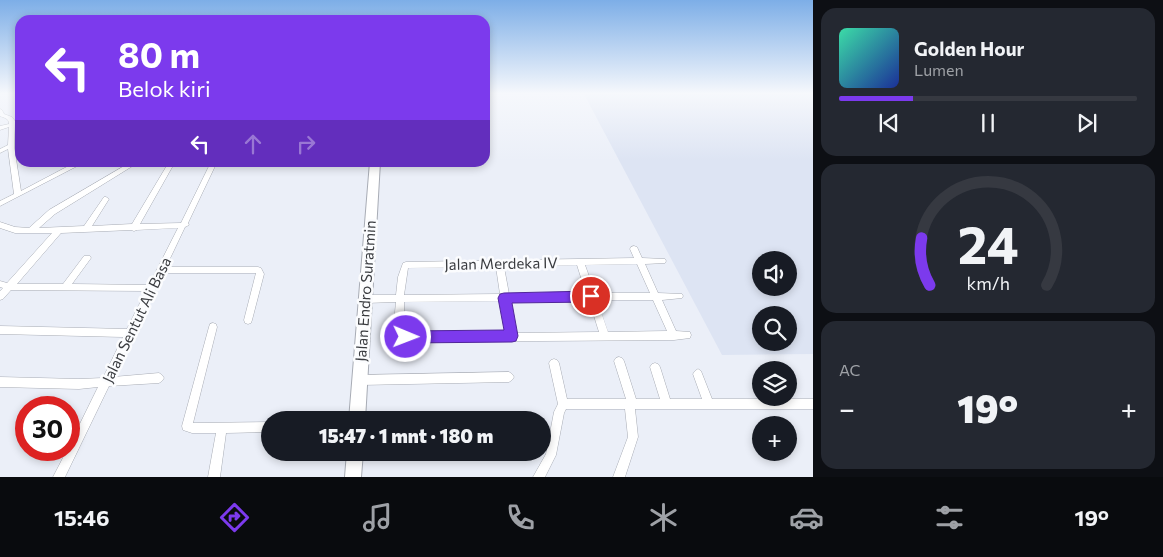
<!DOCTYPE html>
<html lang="id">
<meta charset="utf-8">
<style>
body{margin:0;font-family:Commissioner,sans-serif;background:#242831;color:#f1f3f6;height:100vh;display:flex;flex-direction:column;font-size:19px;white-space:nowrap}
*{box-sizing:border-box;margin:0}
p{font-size:16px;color:#9ea1a6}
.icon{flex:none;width:28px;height:28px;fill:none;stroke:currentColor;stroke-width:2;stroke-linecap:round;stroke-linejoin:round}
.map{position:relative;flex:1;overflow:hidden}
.drawer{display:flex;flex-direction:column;gap:8px;padding:8px;background:#0d0f14;width:350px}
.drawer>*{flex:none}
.guide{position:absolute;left:15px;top:15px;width:475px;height:152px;border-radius:15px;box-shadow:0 2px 8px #0003;background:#7c3aed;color:#fff;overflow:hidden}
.tools{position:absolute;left:752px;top:251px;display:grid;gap:10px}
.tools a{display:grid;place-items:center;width:45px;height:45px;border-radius:50%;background:#171b24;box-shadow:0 2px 8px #0003;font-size:25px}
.speed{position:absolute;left:15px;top:396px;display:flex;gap:10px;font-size:25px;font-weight:700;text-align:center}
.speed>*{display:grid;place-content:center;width:65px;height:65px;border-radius:50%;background:#171b24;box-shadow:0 2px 8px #0003;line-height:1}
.speed .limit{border:8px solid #d22;background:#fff;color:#111}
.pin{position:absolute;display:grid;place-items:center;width:42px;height:42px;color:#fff;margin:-21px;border:2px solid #fff;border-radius:50%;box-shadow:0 1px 5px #0007}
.me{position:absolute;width:55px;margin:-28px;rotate:91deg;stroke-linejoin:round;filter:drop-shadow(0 0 4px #0008)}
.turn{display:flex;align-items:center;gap:18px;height:105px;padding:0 20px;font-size:22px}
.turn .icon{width:65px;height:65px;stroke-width:2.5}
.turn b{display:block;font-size:35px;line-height:42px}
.lanes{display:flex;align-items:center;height:48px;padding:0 20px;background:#0003;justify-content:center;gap:25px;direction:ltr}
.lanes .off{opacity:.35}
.big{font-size:38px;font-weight:800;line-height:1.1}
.drawer .widget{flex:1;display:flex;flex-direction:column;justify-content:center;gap:8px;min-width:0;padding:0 18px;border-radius:15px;background:#242831}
.drawer .dial{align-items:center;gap:0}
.dial svg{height:130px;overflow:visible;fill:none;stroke:#363941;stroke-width:7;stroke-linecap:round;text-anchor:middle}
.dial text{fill:#f1f3f6;stroke:none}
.song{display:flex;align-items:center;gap:15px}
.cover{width:60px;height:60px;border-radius:8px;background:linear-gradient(135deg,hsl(160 70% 55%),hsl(230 70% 35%))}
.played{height:5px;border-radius:2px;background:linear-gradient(90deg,#7c3aed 25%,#363941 25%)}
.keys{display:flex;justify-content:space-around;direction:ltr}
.heat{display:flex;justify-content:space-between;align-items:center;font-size:28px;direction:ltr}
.trip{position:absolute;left:261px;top:411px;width:290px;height:50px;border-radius:25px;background:#171b24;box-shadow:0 2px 8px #0003;font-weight:800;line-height:50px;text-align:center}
.tabs{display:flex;height:80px;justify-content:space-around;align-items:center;background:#090b0e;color:#9ea1a6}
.tabs .icon{width:35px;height:35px}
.tabs .on{color:#7c3aed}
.tabs b{font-size:22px;color:#f1f3f6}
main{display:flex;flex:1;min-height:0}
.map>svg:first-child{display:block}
</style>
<main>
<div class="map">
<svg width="813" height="477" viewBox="0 0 813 477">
<rect width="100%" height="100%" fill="#ebeff8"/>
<!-- built -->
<path fill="#dde4f3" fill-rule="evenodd" d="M 584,94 L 813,94 L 813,354 L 722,355 ZM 761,260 L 789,260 L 789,288 L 761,288 ZM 761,315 L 789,315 L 789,342 L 761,342 Z"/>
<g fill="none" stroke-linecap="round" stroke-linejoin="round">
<defs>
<path id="street" d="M 0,109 L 2,110 L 4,114 L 12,117 L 15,121 L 14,146 L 21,191 L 76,162 L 85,162 L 0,206 L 0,201 L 14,194 L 8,149 L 0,153 L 0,149 L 8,145 L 9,127 L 0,130 L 0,126 L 9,124 C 9,118 4,118 0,116 Z
M 131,162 L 139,162 L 55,214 L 39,228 L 84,226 L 104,197 L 106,197 L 109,199 L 92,226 L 132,224 L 169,162 L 175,162 L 140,224 L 181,223 L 211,162 L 217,162 L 188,223 L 189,225 L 185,227 L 166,267 L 258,267 L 261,268 L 264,274 L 252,320 L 251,323 L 248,324 L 245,323 L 244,320 L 256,273 L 163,273 L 113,377 L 159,373 L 162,375 L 164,378 L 162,381 L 159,383 L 109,386 L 65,477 L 53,477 L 67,450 L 69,450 L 69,446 L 98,387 L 79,389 L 0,387 L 0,377 L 79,379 L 103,378 L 123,337 L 0,334 L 0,326 L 127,329 L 146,291 L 11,290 L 3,299 L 0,300 L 0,291 L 3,288 L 0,287 L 0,281 L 7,283 L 52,233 L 15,233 L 0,228 L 0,222 L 15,227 L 29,228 L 49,210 ZM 178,228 L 149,285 L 72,284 L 91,258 L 90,256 L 84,256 L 63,284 L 17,284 L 61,233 L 131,230 L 134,231 L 137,230 Z
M 634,246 L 637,247 L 642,258 L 665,259 L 666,261 L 665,263 L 645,264 L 658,293 L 682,294 L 683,296 L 682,298 L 662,300 L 676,331 L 690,332 L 691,335 L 690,338 L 674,340 L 409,342 C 405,341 401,339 398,336 C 393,327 395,312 396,302 L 365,303 L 362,301 L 361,299 L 362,297 L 365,295 L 396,295 L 398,277 L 403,263 L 406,262 L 634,258 L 630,249 L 631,247 ZM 637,264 L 650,293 L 595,293 L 585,265 ZM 577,265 L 586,293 L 509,294 L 504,267 ZM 496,267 L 500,294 L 404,295 L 408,268 ZM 589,300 L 599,332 L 515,333 L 510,301 ZM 597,300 L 653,300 L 667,331 L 608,332 ZM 501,301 L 506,333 L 409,334 L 406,332 L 405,329 L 404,302 Z
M 213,323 L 216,324 L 217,327 L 193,423 L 270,422 L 270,432 L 226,433 L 220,477 L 208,477 L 216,433 L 192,433 L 183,430 L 182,426 L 209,327 L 210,324 Z
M 619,357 L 622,358 L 624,361 L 636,399 L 660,399 L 650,367 L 652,364 L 655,363 L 658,364 L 660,367 L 670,399 L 702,399 L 693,374 L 695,371 L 698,369 L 701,371 L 712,399 L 813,399 L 813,409 L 635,409 L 638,437 L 625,477 L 613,477 L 628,437 L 625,409 L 566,409 L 564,413 L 556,455 L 545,477 L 533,477 L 546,454 L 554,412 L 558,404 L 549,363 L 551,360 L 554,359 L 557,360 L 559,363 L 567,399 L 626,399 L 614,361 L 616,358 Z
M 509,372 L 512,374 L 514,377 L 512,380 L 509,382 L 360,385 L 357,383 L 355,380 L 357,377 L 360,375 Z"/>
<path id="secondary" d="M 370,162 L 380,162 L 365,420 L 349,420 Z
M 347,452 L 363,452 L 361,477 L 345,477 Z"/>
</defs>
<!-- street casing -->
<use href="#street" stroke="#a8acb5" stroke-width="1"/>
<!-- secondary casing -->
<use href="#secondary" stroke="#a8acb5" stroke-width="2"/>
<!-- street -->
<use href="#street" fill="#fff" fill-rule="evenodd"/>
<!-- secondary -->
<use href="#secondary" fill="#fff" fill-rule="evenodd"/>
</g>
<!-- sky -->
<linearGradient id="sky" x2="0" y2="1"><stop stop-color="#7daee7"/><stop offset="0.58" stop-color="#f6f8fc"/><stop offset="1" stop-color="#f6f8fc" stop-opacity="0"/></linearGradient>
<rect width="813" height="161" fill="url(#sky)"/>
<!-- route -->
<path fill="#7c3aed" stroke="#51269a" d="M 591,291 L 595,293 L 597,296 L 595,300 L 591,302 L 512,303 L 518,336 L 516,341 L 512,342 L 406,343 L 401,341 L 399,337 L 401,333 L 406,331 L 504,330 L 498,298 L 500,294 L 504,293 Z"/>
<g text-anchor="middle" stroke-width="5" stroke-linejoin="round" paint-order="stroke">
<!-- street labels -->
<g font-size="15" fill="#3a3c40" stroke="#fbfcfe">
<text transform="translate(501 264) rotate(-1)" y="5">Jalan Merdeka IV</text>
<text transform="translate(366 291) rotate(-86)" y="5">Jalan Endro Suratmin</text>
<text transform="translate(137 320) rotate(-64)" y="5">Jalan Sentut Ali Basa</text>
</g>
</g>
</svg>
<div class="tools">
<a><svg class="icon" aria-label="sound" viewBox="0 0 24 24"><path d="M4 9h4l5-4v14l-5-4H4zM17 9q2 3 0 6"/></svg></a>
<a><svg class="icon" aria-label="search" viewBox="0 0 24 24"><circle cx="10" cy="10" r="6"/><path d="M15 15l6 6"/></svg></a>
<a><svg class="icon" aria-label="layers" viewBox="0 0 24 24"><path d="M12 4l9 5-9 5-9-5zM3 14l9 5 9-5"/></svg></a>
<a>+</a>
</div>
<div class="speed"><div class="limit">30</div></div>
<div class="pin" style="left:591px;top:296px;background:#d93025"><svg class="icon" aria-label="arrive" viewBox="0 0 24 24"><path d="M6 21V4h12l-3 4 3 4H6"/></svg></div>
<svg class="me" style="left:406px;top:337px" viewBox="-20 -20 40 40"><circle r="17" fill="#7c3aed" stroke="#fff" stroke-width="3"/><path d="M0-11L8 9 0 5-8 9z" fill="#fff"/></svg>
<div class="trip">15:47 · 1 mnt · 180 m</div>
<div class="guide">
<div class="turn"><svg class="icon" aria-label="left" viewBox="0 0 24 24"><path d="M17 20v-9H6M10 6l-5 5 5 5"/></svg><div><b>80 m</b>Belok kiri</div></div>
<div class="lanes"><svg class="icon" aria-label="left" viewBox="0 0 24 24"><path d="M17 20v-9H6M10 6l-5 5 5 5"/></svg><svg class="icon off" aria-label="ahead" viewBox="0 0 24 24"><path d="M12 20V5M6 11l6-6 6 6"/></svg><svg class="icon off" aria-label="right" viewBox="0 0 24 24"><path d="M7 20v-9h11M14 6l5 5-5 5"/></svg></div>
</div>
</div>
<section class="drawer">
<div class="widget">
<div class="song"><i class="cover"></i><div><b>Golden Hour</b><p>Lumen</p></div></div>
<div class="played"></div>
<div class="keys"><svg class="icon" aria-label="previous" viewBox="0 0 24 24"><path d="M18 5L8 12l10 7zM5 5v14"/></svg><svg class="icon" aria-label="pause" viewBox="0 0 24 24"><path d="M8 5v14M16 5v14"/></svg><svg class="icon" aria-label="next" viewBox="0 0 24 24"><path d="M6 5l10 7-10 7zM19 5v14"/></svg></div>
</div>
<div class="widget dial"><svg viewBox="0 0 100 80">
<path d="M14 69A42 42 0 1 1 86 69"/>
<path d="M14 69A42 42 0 0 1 9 40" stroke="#7c3aed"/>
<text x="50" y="56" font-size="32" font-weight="700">24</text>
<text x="50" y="72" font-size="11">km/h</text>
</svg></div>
<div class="widget"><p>AC</p>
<div class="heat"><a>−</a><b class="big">19°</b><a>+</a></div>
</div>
</section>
</main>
<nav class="tabs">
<b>15:46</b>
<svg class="icon on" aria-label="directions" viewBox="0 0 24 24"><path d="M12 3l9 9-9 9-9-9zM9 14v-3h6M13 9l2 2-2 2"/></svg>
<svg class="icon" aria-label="music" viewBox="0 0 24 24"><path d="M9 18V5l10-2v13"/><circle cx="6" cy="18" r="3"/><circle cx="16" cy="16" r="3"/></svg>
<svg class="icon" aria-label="phone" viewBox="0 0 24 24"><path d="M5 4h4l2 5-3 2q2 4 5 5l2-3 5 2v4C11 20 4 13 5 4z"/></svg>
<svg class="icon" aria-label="climate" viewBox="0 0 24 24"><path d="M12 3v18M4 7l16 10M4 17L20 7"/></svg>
<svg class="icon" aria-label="car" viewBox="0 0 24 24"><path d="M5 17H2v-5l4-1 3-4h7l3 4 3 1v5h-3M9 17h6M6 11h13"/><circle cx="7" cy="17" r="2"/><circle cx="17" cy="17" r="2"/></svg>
<svg class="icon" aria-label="filters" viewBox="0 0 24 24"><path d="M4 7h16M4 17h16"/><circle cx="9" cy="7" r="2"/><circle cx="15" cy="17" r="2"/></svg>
<b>19°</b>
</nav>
